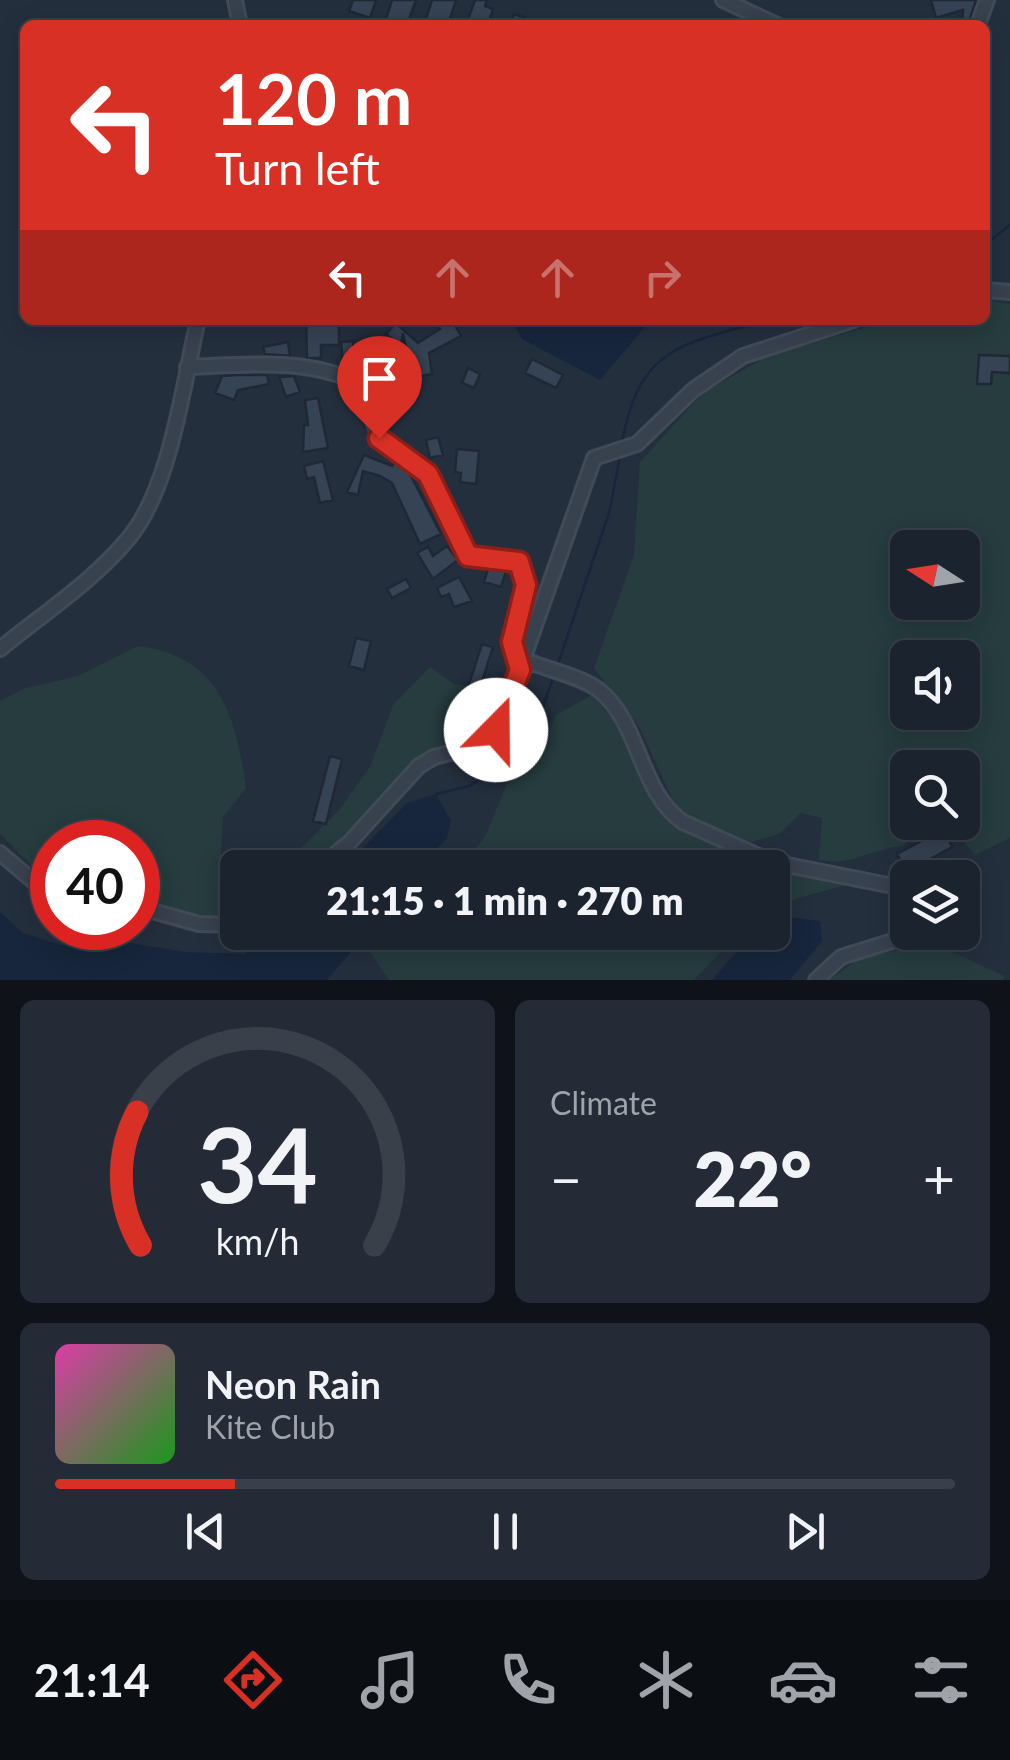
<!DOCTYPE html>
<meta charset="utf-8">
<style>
body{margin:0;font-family:Lato,sans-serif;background:#242b36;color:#f1f3f6;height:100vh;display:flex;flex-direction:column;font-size:38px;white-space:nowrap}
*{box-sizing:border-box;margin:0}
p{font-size:32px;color:#a0a4aa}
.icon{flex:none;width:55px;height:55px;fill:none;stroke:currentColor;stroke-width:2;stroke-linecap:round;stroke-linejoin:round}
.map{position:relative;height:980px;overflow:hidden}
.sheet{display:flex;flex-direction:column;gap:20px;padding:20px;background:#0f1319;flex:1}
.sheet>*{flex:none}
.banner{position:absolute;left:20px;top:20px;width:970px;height:305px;border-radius:15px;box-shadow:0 5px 25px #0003,0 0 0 2px #39404a;background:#d93025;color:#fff;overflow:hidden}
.needle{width:65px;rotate:282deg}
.fabs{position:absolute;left:890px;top:530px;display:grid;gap:20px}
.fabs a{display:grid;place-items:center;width:90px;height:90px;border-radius:15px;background:#1b232e;box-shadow:0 5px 25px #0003,0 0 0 2px #39404a;font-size:50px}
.speed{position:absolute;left:30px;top:820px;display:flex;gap:20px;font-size:50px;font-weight:700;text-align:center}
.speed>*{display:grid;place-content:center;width:130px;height:130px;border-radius:50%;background:#1b232e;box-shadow:0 5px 25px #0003,0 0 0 2px #39404a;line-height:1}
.speed .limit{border:15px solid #d22;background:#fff;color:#111}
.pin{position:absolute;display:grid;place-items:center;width:85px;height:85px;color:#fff;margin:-102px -42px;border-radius:50% 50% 50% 0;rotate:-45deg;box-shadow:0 0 10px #0007}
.pin .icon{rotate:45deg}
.me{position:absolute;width:110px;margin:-55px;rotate:22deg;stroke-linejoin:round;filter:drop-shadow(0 0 8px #0008)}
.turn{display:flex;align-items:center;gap:35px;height:210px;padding:0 30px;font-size:45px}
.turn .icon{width:130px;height:130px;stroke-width:2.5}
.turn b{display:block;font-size:70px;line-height:85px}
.lanes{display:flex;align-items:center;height:95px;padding:0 30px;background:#0003;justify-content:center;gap:50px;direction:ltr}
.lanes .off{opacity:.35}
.big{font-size:75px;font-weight:800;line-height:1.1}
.sheet .tile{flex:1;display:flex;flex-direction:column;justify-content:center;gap:15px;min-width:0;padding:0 35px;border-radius:15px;background:#242b36}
.sheet .dial{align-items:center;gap:0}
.dial svg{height:260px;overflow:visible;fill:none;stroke:#39404a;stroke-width:7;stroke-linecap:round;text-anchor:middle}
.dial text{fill:#f1f3f6;stroke:none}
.song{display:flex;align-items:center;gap:30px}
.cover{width:120px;height:120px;border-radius:15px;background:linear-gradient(135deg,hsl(320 70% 55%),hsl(120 70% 35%))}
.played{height:10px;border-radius:5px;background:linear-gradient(90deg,#d93025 20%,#39404a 20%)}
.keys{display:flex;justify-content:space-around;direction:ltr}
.heat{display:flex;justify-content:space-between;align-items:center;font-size:55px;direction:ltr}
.sheet .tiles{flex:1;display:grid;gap:20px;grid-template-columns:1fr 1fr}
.tile:last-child{grid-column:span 2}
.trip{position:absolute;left:220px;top:850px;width:570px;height:100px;border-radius:15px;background:#1b232e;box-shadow:0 5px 25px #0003,0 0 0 2px #39404a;font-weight:800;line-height:100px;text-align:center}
.dock{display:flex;height:160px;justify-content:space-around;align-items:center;background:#0b0e12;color:#a0a4aa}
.dock .icon{width:70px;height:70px}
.dock .on{color:#d93025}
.dock b{font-size:45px;color:#f1f3f6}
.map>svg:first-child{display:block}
</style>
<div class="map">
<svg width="1010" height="980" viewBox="0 0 1010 980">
<rect width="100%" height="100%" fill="#242f3e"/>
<!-- green -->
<path fill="#263c3f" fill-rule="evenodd" d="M 985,300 L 1010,304 L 1010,838 L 975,855 L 948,823 L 962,822 L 962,768 L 908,768 L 908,822 L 921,823 L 904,846 C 865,849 859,866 819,860 L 822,818 L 801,813 L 779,834 L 748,843 L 691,820 L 675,805 L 639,726 L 594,668 L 634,555 L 640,462 L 703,393 L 768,356 L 891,320 L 985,320 ZM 908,548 L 962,548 L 962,602 L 908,602 ZM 908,658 L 962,658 L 962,712 L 908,712 Z
M 138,646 C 220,656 236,716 246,788 L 223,817 L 219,894 L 237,893 L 237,918 L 204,919 L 138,900 L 138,842 L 52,842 L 52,886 L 0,834 L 0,701 L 23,689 L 78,676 Z
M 430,667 L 454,684 L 506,691 L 497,721 C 472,737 437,743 414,762 C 377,793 350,836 312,867 L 282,868 L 339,810 L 370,767 L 393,705 Z
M 592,695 L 627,735 L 636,766 L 670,822 L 770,867 L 431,868 L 447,850 L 475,849 L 486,835 L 508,781 L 539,754 L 556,715 Z
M 773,869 L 846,885 L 798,898 L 773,913 Z
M 377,933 L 377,932 L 739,933 L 694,980 L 389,980 L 368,949 Z
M 931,942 L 1004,976 L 1003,980 L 829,980 L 859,959 Z"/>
<!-- water -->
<path fill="#17263c" d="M 512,320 L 646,320 L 649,322 L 600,380 L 522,339 Z
M 436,794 L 451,821 L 447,838 L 420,867 L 344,867 L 407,803 Z
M 0,912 L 23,933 L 61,945 L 124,942 L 186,952 L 244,954 L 275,933 L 367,933 L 327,980 L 0,980 Z
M 780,916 L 820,921 L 822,941 L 790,980 L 712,980 L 753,933 L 772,932 L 773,919 Z"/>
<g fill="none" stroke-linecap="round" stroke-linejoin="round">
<!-- stream -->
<path stroke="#17263c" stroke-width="2.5" d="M 985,245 L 1010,225
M 622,442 C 640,345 682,345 766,320
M 557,667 L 610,510 L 620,455
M 436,794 L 470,786 L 531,742 L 554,675"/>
</g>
<!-- building -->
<path fill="#364354" stroke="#1f2835" stroke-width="2.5" d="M 353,0 L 376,0 L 370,18 L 349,11 Z
M 392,0 L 416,0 L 407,25 L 385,22 Z
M 432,0 L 456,0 L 448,25 L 424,25 Z
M 475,0 L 487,0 L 485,6 L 493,9 L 488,25 L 466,25 Z
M 931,0 L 976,0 L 968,25 L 962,25 L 963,10 L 936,18 Z
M 514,14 L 543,24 L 543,25 L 511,25 Z
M 306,320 L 339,322 L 339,345 L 321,345 L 321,358 L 307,358 Z
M 434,320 L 452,320 L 461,336 L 429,353 L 432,374 L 411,378 L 403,333 L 401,347 L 386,334 L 396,323 L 418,343 L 440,329 Z
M 353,341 L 355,362 L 343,364 L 341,342 Z
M 288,342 L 290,356 L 265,354 L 263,347 Z
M 375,348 L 400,353 L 395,381 L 370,376 Z
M 979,355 L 1010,356 L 1010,373 L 992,372 L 991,384 L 977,384 Z
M 532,359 L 563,375 L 556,388 L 525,373 Z
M 468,368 L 480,374 L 474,388 L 462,383 Z
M 236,375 L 267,375 L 269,384 L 238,390 L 234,400 L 215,393 L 222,376 Z
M 294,376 L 300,392 L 286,397 L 279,377 Z
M 404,397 L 408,408 L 388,414 L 385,403 Z
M 318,398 L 328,448 L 303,452 L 304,425 L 308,425 L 305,400 Z
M 438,437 L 443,455 L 430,458 L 426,440 Z
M 457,449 L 479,451 L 476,484 L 460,482 L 461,473 L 455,472 Z
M 364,455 L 392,466 L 394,461 L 409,472 L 441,534 L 420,544 L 392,483 L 380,476 L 363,471 L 358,495 L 347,492 Z
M 323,461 L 333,500 L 320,503 L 314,477 L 307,479 L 304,466 Z
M 447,546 L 458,560 L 433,579 L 417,553 L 428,547 L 433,556 Z
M 488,569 L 506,571 L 501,587 L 484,582 Z
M 459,577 L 472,601 L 454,607 L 449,594 L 441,597 L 437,588 Z
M 406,579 L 411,588 L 392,598 L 387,589 Z
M 356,638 L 371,641 L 364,670 L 349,666 Z
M 482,644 L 493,647 L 480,688 L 469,684 Z
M 330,756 L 342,759 L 326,824 L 313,821 Z
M 944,829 L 952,847 L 907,872 L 897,854 Z"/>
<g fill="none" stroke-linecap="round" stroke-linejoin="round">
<defs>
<path id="minor" d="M 235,0 L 240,25
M 723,0 L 777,25
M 978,25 L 987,0
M 985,290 L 1010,292
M 187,367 C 248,365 306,357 361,384 L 379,438 L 428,474 L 468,557 L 519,562 C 533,605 508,627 519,670
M 0,649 C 43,614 93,581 128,539 C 171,488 183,384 198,320
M 520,668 L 594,458 L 637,444 L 693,390 L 743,356 L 854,320
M 0,853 L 52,897
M 318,868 L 349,843 L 419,766 L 434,757 L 466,749 L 495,729 L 519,670 L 533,663 C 552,671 582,677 599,690 C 641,724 639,792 683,822 L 772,862 L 908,889
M 138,907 L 199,924 L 238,925
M 816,980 L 841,957 L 921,932"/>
</defs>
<!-- minor casing -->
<use href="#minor" stroke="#414a57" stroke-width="18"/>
<!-- minor -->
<use href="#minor" stroke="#38414e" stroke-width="12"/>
</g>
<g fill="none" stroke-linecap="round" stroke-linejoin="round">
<defs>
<path id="route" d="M 379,438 L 428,474 L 468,556 L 519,562 L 526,585 L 512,642 L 520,670 L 496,730"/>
</defs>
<!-- route casing -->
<use href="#route" stroke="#8d1f18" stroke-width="25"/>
<!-- route -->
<use href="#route" stroke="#d93025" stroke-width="18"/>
</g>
</svg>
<div class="fabs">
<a><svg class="needle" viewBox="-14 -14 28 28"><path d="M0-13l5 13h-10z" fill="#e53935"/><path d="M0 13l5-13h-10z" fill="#a0a4aa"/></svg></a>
<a><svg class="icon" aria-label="sound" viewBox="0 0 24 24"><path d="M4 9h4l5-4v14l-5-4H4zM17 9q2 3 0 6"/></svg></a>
<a><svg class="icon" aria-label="search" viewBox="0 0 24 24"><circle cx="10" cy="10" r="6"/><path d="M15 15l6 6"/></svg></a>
<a><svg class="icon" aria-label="layers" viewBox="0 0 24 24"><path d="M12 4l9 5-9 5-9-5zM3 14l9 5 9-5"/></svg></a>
</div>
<div class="speed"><div class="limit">40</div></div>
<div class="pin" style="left:379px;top:438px;background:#d93025"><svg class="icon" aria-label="arrive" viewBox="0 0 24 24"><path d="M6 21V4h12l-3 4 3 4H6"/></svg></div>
<svg class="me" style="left:496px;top:730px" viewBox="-20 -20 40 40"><circle r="19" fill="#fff"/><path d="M0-13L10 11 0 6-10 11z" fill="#d93025"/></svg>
<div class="trip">21:15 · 1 min · 270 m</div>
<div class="banner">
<div class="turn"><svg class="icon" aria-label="left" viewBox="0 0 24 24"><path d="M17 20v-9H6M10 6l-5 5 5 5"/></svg><div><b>120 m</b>Turn left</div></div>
<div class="lanes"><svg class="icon" aria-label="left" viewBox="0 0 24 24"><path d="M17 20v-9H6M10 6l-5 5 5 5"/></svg><svg class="icon off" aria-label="ahead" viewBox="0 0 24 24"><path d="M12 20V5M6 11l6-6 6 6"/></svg><svg class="icon off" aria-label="ahead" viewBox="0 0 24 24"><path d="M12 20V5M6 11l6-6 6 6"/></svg><svg class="icon off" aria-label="right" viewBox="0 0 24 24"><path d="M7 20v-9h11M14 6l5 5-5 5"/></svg></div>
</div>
</div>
<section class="sheet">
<div class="tiles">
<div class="tile dial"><svg viewBox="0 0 100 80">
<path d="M14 69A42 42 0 1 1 86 69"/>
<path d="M14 69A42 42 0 0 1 13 28" stroke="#d93025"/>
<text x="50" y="56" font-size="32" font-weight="700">34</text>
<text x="50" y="72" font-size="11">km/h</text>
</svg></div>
<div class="tile"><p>Climate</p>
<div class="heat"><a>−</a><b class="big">22°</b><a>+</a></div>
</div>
<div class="tile">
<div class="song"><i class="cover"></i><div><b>Neon Rain</b><p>Kite Club</p></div></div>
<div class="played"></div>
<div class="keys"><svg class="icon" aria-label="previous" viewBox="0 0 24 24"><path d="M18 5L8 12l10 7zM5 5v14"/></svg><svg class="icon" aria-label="pause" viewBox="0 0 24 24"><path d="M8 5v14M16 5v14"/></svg><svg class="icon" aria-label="next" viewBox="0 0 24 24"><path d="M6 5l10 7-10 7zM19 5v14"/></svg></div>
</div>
</div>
</section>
<nav class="dock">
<b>21:14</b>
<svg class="icon on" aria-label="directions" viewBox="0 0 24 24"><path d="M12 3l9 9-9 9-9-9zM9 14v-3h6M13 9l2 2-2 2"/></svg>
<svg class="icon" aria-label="music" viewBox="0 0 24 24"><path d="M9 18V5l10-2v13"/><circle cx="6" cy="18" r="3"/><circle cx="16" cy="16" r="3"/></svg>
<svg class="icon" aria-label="phone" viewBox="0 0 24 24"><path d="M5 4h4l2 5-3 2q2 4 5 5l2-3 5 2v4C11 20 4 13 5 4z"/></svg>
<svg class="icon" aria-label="climate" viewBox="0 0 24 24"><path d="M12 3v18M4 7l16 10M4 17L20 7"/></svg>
<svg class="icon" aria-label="car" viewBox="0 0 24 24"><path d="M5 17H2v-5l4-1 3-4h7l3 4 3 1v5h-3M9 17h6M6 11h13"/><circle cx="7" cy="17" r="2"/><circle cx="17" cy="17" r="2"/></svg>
<svg class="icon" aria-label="filters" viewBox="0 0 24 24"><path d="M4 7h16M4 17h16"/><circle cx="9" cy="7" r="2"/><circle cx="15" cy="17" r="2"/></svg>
</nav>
